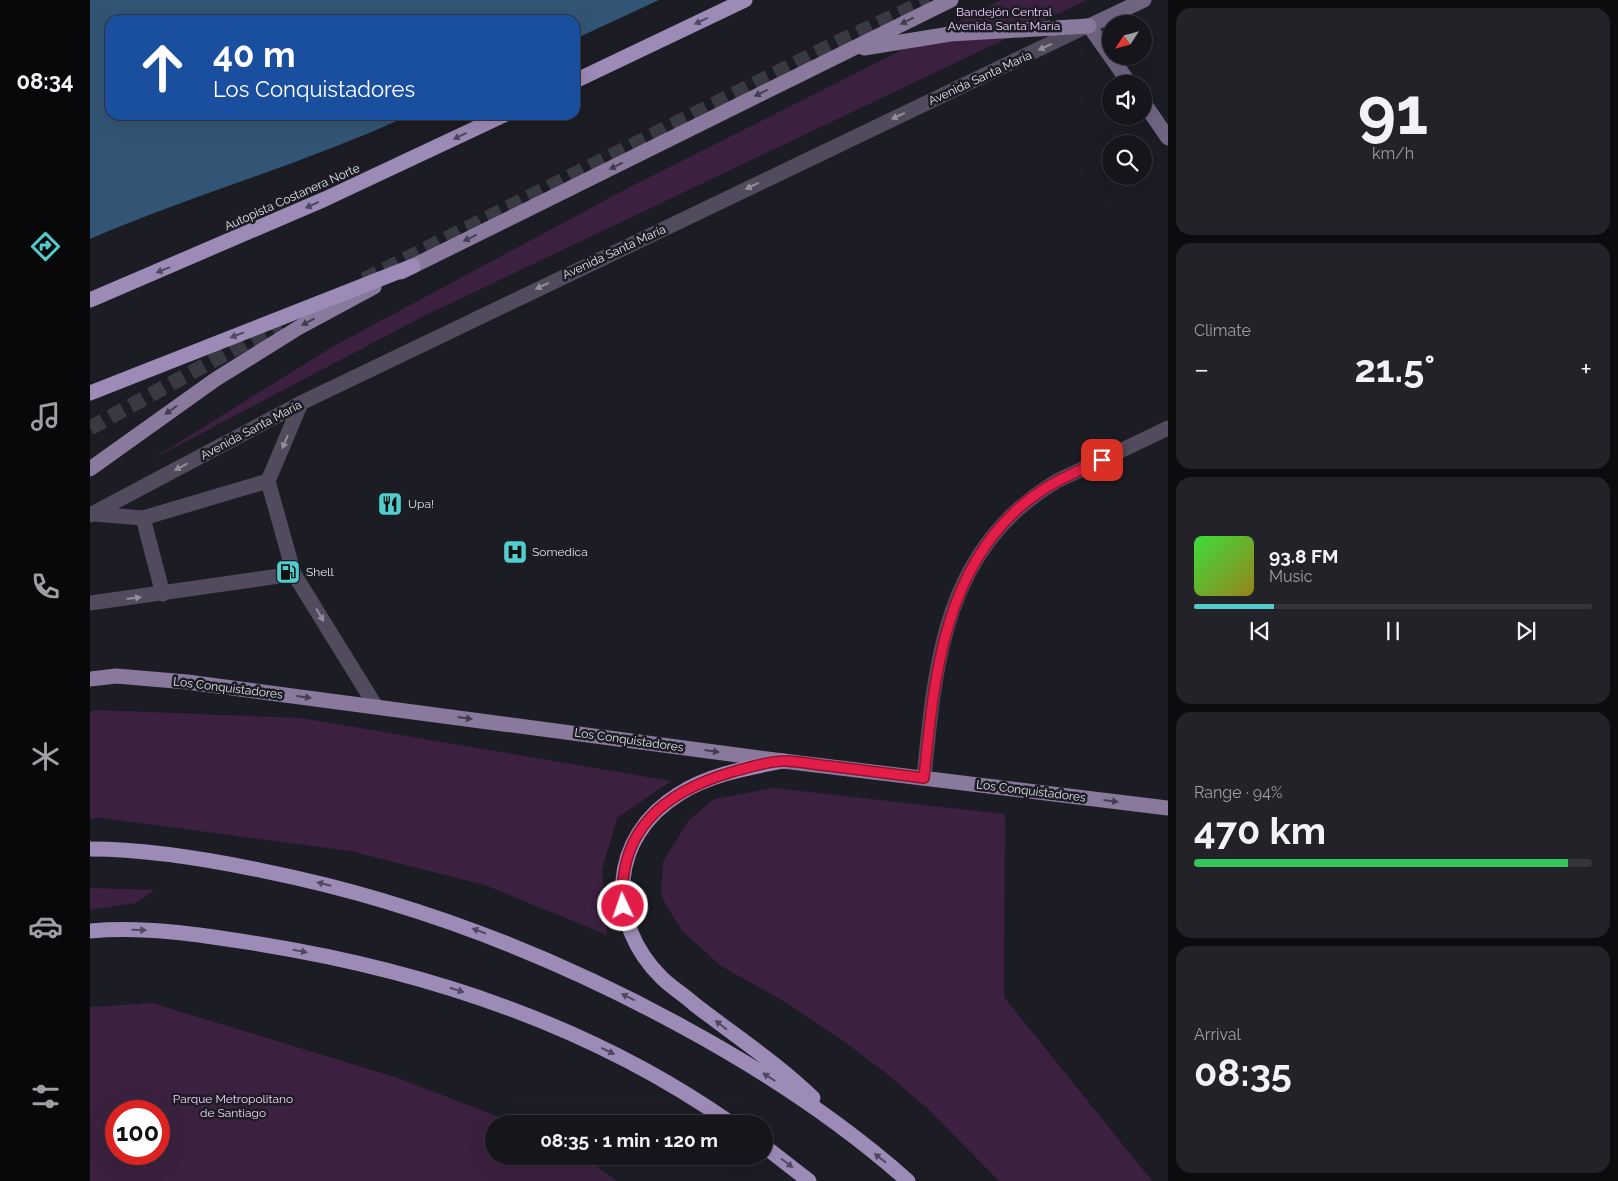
<!DOCTYPE html>
<meta charset="utf-8">
<style>
body{margin:0;font-family:Raleway,sans-serif;background:#222228;color:#f1f3f6;height:100vh;display:flex;flex-direction:column;font-size:19px;white-space:nowrap}
*{box-sizing:border-box;margin:0}
p{font-size:16px;color:#9d9fa3}
.icon{flex:none;width:28px;height:28px;fill:none;stroke:currentColor;stroke-width:2;stroke-linecap:round;stroke-linejoin:round}
.map{position:relative;flex:1;overflow:hidden}
.panel{display:flex;flex-direction:column;gap:8px;padding:8px;background:#0c0c0f;width:450px}
.panel>*{flex:none}
.banner{position:absolute;left:15px;top:15px;width:475px;height:105px;border-radius:15px;box-shadow:0 5px 20px #0002,0 0 0 1px #34343a;background:#1a4fa0;color:#fff;overflow:hidden}
.needle{width:32px;rotate:234deg}
.buttons{position:absolute;left:1012px;top:15px;display:grid;gap:10px}
.buttons a{display:grid;place-items:center;width:50px;height:50px;border-radius:50%;background:#15151b;box-shadow:0 5px 20px #0002,0 0 0 1px #34343a;font-size:25px}
.speed{position:absolute;left:15px;top:1100px;display:flex;gap:10px;font-size:25px;font-weight:700;text-align:center}
.speed>*{display:grid;place-content:center;width:65px;height:65px;border-radius:50%;background:#15151b;box-shadow:0 5px 20px #0002,0 0 0 1px #34343a;line-height:1}
.speed .limit{border:8px solid #d22;background:#fff;color:#111}
.pin{position:absolute;display:grid;place-items:center;width:42px;height:42px;color:#fff;margin:-21px;border-radius:10px;box-shadow:0 2px 8px #0006}
.me{position:absolute;width:55px;margin:-28px;rotate:357deg;stroke-linejoin:round;filter:drop-shadow(0 0 4px #0008)}
.turn{display:flex;align-items:center;gap:18px;height:105px;padding:0 25px;font-size:22px}
.turn .icon{width:65px;height:65px;stroke-width:2.5}
.turn b{display:block;font-size:35px;line-height:42px}
.big{font-size:38px;font-weight:700;line-height:1.1}
.panel .tile{flex:1;display:flex;flex-direction:column;justify-content:center;gap:8px;min-width:0;padding:0 18px;border-radius:15px;background:#222228}
.panel .dial{align-items:center;gap:0}
.dial b{font-size:65px;line-height:1}
.song{display:flex;align-items:center;gap:15px}
.cover{width:60px;height:60px;border-radius:8px;background:linear-gradient(135deg,hsl(120 70% 55%),hsl(50 70% 35%))}
.played{height:5px;border-radius:2px;background:linear-gradient(90deg,#53cdcb 20%,#34343a 20%)}
.keys{display:flex;justify-content:space-around;direction:ltr}
.heat{display:flex;justify-content:space-between;align-items:center;font-size:28px;direction:ltr}
.charge{height:8px;border-radius:4px;background:linear-gradient(90deg,#34c759 94%,#34343a 0)}
.trip{position:absolute;left:395px;top:1115px;width:288px;height:50px;border-radius:25px;background:#15151b;box-shadow:0 5px 20px #0002,0 0 0 1px #34343a;font-weight:700;line-height:50px;text-align:center}
main{display:flex;flex:1;min-height:0}
.tabs{display:flex;flex-direction:column;width:90px;justify-content:space-around;align-items:center;background:#08080b;color:#9d9fa3}
.tabs .icon{width:35px;height:35px}
.tabs .current{color:#53cdcb}
.tabs b{font-size:22px;color:#f1f3f6}
.map>svg:first-child{display:block}
</style>
<main>
<nav class="tabs">
<b>08:34</b>
<svg class="icon current" aria-label="directions" viewBox="0 0 24 24"><path d="M12 3l9 9-9 9-9-9zM9 14v-3h6M13 9l2 2-2 2"/></svg>
<svg class="icon" aria-label="music" viewBox="0 0 24 24"><path d="M9 18V5l10-2v13"/><circle cx="6" cy="18" r="3"/><circle cx="16" cy="16" r="3"/></svg>
<svg class="icon" aria-label="phone" viewBox="0 0 24 24"><path d="M5 4h4l2 5-3 2q2 4 5 5l2-3 5 2v4C11 20 4 13 5 4z"/></svg>
<svg class="icon" aria-label="climate" viewBox="0 0 24 24"><path d="M12 3v18M4 7l16 10M4 17L20 7"/></svg>
<svg class="icon" aria-label="car" viewBox="0 0 24 24"><path d="M5 17H2v-5l4-1 3-4h7l3 4 3 1v5h-3M9 17h6M6 11h13"/><circle cx="7" cy="17" r="2"/><circle cx="17" cy="17" r="2"/></svg>
<svg class="icon" aria-label="filters" viewBox="0 0 24 24"><path d="M4 7h16M4 17h16"/><circle cx="9" cy="7" r="2"/><circle cx="15" cy="17" r="2"/></svg>
</nav>
<div class="map">
<svg width="1078" height="1181" viewBox="0 0 1078 1181">
<rect width="100%" height="100%" fill="#1c1c24"/>
<!-- green -->
<path fill="#3b213f" fill-rule="evenodd" d="M 911,0 L 997,0 L 332,317 L 59,461 L 242,347 L 538,188 Z
M 5,710 L 211,718 L 581,781 L 527,818 L 512,870 L 517,935 L 395,885 L 260,851 L 11,818 L 0,819 L 0,712 Z
M 683,788 L 915,814 L 914,997 L 1062,1181 L 909,1181 L 837,1108 L 796,1073 L 752,1040 L 692,1000 L 631,966 L 592,931 L 571,896 L 573,862 L 599,820 L 624,799 Z
M 0,888 L 64,890 L 46,903 L 0,910 Z
M 62,1003 L 308,1078 L 427,1124 L 404,1124 L 404,1156 L 493,1156 L 527,1181 L 0,1181 L 0,1007 ZM 69,1111 L 69,1154 L 26,1154 L 26,1111 Z"/>
<!-- water -->
<path fill="#335575" d="M 0,0 L 569,0 L 485,39 L 485,20 L 20,20 L 20,115 L 320,115 C 216,163 105,194 0,239 Z"/>
<g fill="none" stroke-linecap="round" stroke-linejoin="round">
<!-- highway-tunnel -->
<path stroke="#393941" stroke-width="15" stroke-dasharray="15 8" stroke-linecap="butt" d="M 274,280 L 744,44 L 839,0
M 0,428 L 190,324"/>
<!-- lane -->
<path stroke="#524b5d" stroke-width="15" d="M 211,403 L 178,481 L 204,574 L 285,705
M 4,514 L 53,518 L 178,481
M 53,518 L 73,594
M 0,603 L 204,574"/>
<!-- street -->
<path stroke="#524b5d" stroke-width="15" d="M 0,515 L 211,403 L 997,26
M 834,778 C 845,663 854,551 962,484 C 973,477 987,472 999,466 C 1025,453 1052,441 1078,428"/>
<!-- secondary -->
<path stroke="#706581" stroke-width="15" d="M 1040,84 L 999,26 L 1054,0
M 1054,103 L 1078,138"/>
<!-- primary -->
<path stroke="#88799d" stroke-width="15" d="M 774,48 L 860,34 L 999,26
M 311,272 L 861,0
M 0,469 L 126,379 L 208,328 L 284,287
M 0,679 L 26,676 L 97,682 L 693,761 L 1078,808"/>
<!-- highway -->
<path stroke="#9d8bb7" stroke-width="15" d="M 485,81 L 655,0
M 0,300 L 235,199 L 414,115
M 0,393 L 323,266
M 693,761 C 658,768 620,774 589,794 C 519,837 515,922 572,978 C 581,987 594,995 604,1004 C 644,1035 687,1063 723,1098
M 0,849 C 58,849 117,859 174,871 C 323,901 462,955 595,1028 C 674,1071 750,1121 818,1181
M 0,931 C 57,926 113,935 169,944 C 337,971 501,1025 642,1124
M 674,1146 L 719,1181"/>
</g>
<!-- one-way arrows -->
<defs><path id="oneway-solid" d="M-6-.8H1V-3.2L6.5 0L1 3.2V.8H-6Z" transform="scale(1.25)"/></defs>
<g fill="#50485f">
<use href="#oneway-solid" transform="translate(611 21) rotate(155)"/>
<use href="#oneway-solid" transform="translate(370 136) rotate(155)"/>
<use href="#oneway-solid" transform="translate(222 205) rotate(156)"/>
<use href="#oneway-solid" transform="translate(73 270) rotate(158)"/>
<use href="#oneway-solid" transform="translate(147 335) rotate(159)"/>
<use href="#oneway-solid" transform="translate(234 884) rotate(-166)"/>
<use href="#oneway-solid" transform="translate(49 930) rotate(2)"/>
<use href="#oneway-solid" transform="translate(389 931) rotate(-159)"/>
<use href="#oneway-solid" transform="translate(210 951) rotate(10)"/>
<use href="#oneway-solid" transform="translate(367 990) rotate(17)"/>
<use href="#oneway-solid" transform="translate(538 997) rotate(-153)"/>
<use href="#oneway-solid" transform="translate(631 1025) rotate(-142)"/>
<use href="#oneway-solid" transform="translate(518 1051) rotate(25)"/>
<use href="#oneway-solid" transform="translate(679 1077) rotate(-147)"/>
<use href="#oneway-solid" transform="translate(790 1158) rotate(-142)"/>
<use href="#oneway-solid" transform="translate(697 1163) rotate(37)"/>
</g>
<g fill="#423d4e">
<use href="#oneway-solid" transform="translate(817 21) rotate(154)"/>
<use href="#oneway-solid" transform="translate(671 93) rotate(154)"/>
<use href="#oneway-solid" transform="translate(526 166) rotate(154)"/>
<use href="#oneway-solid" transform="translate(380 238) rotate(154)"/>
<use href="#oneway-solid" transform="translate(218 322) rotate(152)"/>
<use href="#oneway-solid" transform="translate(81 410) rotate(145)"/>
<use href="#oneway-solid" transform="translate(214 697) rotate(7)"/>
<use href="#oneway-solid" transform="translate(375 718) rotate(8)"/>
<use href="#oneway-solid" transform="translate(622 751) rotate(8)"/>
<use href="#oneway-solid" transform="translate(1021 801) rotate(7)"/>
</g>
<g fill="#928e9b">
<use href="#oneway-solid" transform="translate(955 47) rotate(155)"/>
<use href="#oneway-solid" transform="translate(808 116) rotate(155)"/>
<use href="#oneway-solid" transform="translate(662 186) rotate(155)"/>
<use href="#oneway-solid" transform="translate(452 286) rotate(155)"/>
<use href="#oneway-solid" transform="translate(195 442) rotate(113)"/>
<use href="#oneway-solid" transform="translate(91 467) rotate(152)"/>
<use href="#oneway-solid" transform="translate(44 598) rotate(-7)"/>
<use href="#oneway-solid" transform="translate(230 615) rotate(59)"/>
</g>
<g fill="none" stroke-linecap="round" stroke-linejoin="round">
<defs>
<path id="route" d="M 533,906 C 527,831 573,792 642,772 C 658,768 677,761 694,761 C 709,761 725,765 739,766 C 771,770 803,774 834,778 C 844,679 853,569 936,502 C 959,483 986,472 1012,460"/>
</defs>
<!-- route casing -->
<use href="#route" stroke="#92132f" stroke-width="12"/>
<!-- route -->
<use href="#route" stroke="#e11d48" stroke-width="9"/>
</g>
<!-- icons -->
<defs>
<symbol id="restaurant-square" viewBox="-11 -11 22 22"><rect x="-9" y="-9" width="18" height="18" rx="4" fill="#53cdcb" stroke="#1c1c24"/><path d="M-5-6h1v4h1v-4h1v4h1v-4h1v5L-1.5 .5V6h-2V.5L-5-1ZM5-6V6H3V1.5H1.5Q1.5-4 5-6Z" fill="#111"/></symbol>
<symbol id="hospital-square" viewBox="-11 -11 22 22"><rect x="-9" y="-9" width="18" height="18" rx="4" fill="#53cdcb" stroke="#1c1c24"/><path d="M-5-5h3v3.5h4V-5h3V5h-3V1.5h-4V5h-3Z" fill="#111"/></symbol>
<symbol id="fuel-square" viewBox="-11 -11 22 22"><rect x="-9" y="-9" width="18" height="18" rx="4" fill="#53cdcb" stroke="#1c1c24"/><path d="M-5.5-6h7V0h2V4h1.3V-2.5L3-4.5l.8-.8L6-3V5H2.5V1h-1V6h-7ZM-4.2-4.7v3.2H.2V-4.7Z" fill="#111"/></symbol>
</defs>
<g fill-rule="evenodd">
<use href="#restaurant-square" x="286" y="490" width="28" height="28"/>
<use href="#hospital-square" x="411" y="538" width="28" height="28"/>
<use href="#fuel-square" x="184" y="558" width="28" height="28"/>
</g>
<g text-anchor="middle" stroke-width="5" stroke-linejoin="round" paint-order="stroke">
<!-- park labels -->
<g font-size="12" fill="#f6cdfd" stroke="#1c1c24">
<text x="914" y="16">Bandejón Central<tspan x="914" dy="14">Avenida Santa María</tspan></text>
<text x="143" y="1103">Parque Metropolitano<tspan x="143" dy="14">de Santiago</tspan></text>
</g>
<!-- street labels -->
<g font-size="12" fill="#e0e0e6" stroke="#1c1c24">
<text transform="translate(890 78) rotate(-25)" y="4">Avenida Santa María</text>
<text transform="translate(202 197) rotate(-24)" y="4">Autopista Costanera Norte</text>
<text transform="translate(524 252) rotate(-25)" y="4">Avenida Santa María</text>
<text transform="translate(161 430) rotate(-28)" y="4">Avenida Santa María</text>
<text transform="translate(138 688) rotate(7)" y="4">Los Conquistadores</text>
<text transform="translate(539 740) rotate(8)" y="4">Los Conquistadores</text>
<text transform="translate(941 791) rotate(7)" y="4">Los Conquistadores</text>
</g>
<!-- poi labels -->
<g font-size="12" fill="#e0e0e6" stroke="#1c1c24" text-anchor="start">
<text x="318" y="508">Upa!</text>
<text x="442" y="556">Somedica</text>
<text x="216" y="576">Shell</text>
</g>
</g>
</svg>
<div class="buttons">
<a><svg class="needle" viewBox="-14 -14 28 28"><path d="M0-13l5 13h-10z" fill="#e53935"/><path d="M0 13l5-13h-10z" fill="#9d9fa3"/></svg></a>
<a><svg class="icon" aria-label="sound" viewBox="0 0 24 24"><path d="M4 9h4l5-4v14l-5-4H4zM17 9q2 3 0 6"/></svg></a>
<a><svg class="icon" aria-label="search" viewBox="0 0 24 24"><circle cx="10" cy="10" r="6"/><path d="M15 15l6 6"/></svg></a>
</div>
<div class="speed"><div class="limit">100</div></div>
<div class="pin" style="left:1012px;top:460px;background:#d93025"><svg class="icon" aria-label="arrive" viewBox="0 0 24 24"><path d="M6 21V4h12l-3 4 3 4H6"/></svg></div>
<svg class="me" style="left:533px;top:906px" viewBox="-20 -20 40 40"><circle r="17" fill="#e11d48" stroke="#fff" stroke-width="3"/><path d="M0-11L8 9 0 5-8 9z" fill="#fff"/></svg>
<div class="trip">08:35 · 1 min · 120 m</div>
<div class="banner">
<div class="turn"><svg class="icon" aria-label="ahead" viewBox="0 0 24 24"><path d="M12 20V5M6 11l6-6 6 6"/></svg><div><b>40 m</b>Los Conquistadores</div></div>
</div>
</div>
<section class="panel">
<div class="tile dial"><b>91</b><p>km/h</p></div>
<div class="tile"><p>Climate</p>
<div class="heat"><a>−</a><b class="big">21.5°</b><a>+</a></div>
</div>
<div class="tile">
<div class="song"><i class="cover"></i><div><b>93.8 FM</b><p>Music</p></div></div>
<div class="played"></div>
<div class="keys"><svg class="icon" aria-label="previous" viewBox="0 0 24 24"><path d="M18 5L8 12l10 7zM5 5v14"/></svg><svg class="icon" aria-label="pause" viewBox="0 0 24 24"><path d="M8 5v14M16 5v14"/></svg><svg class="icon" aria-label="next" viewBox="0 0 24 24"><path d="M6 5l10 7-10 7zM19 5v14"/></svg></div>
</div>
<div class="tile"><p>Range · 94%</p><b class="big">470 km</b><div class="charge"></div></div>
<div class="tile"><p>Arrival</p><b class="big">08:35</b></div>
</section>
</main>
